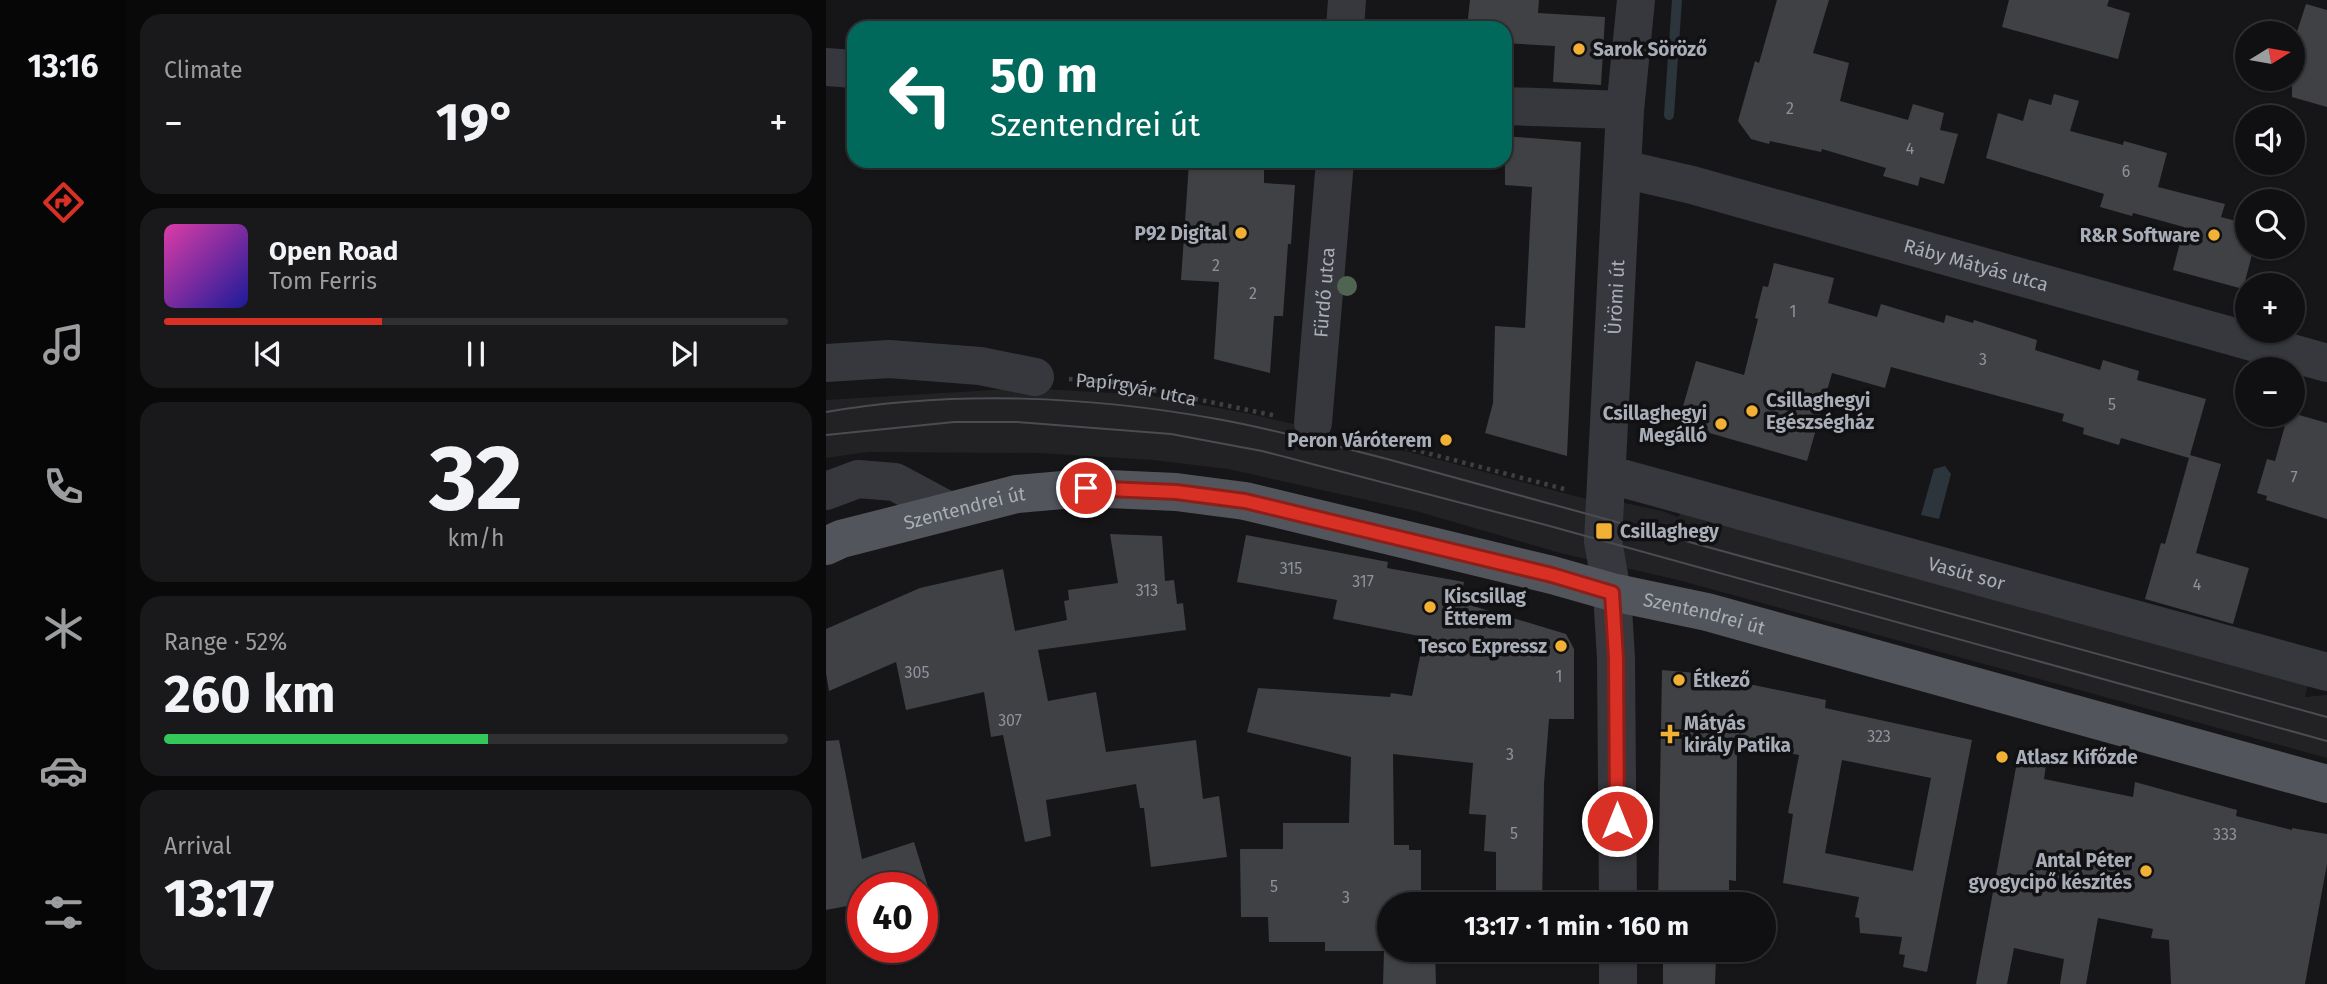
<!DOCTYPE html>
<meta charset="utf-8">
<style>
body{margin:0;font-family:"Fira Sans",sans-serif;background:#19191b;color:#f1f3f6;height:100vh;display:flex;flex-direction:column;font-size:26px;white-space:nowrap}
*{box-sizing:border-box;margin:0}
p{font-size:23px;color:#9c9d9f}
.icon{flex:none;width:38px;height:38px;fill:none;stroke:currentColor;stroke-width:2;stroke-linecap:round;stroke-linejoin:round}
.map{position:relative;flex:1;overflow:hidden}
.side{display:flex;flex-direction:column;gap:14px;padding:14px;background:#09090a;width:700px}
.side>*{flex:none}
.top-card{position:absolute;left:21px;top:21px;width:665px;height:147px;border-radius:21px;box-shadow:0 2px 5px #0004,0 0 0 2px #303032;background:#00695c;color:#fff;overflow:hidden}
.needle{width:46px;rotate:79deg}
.buttons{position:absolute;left:1409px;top:21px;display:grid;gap:14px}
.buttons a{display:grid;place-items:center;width:70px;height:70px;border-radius:50%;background:#101012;box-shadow:0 2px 5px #0004,0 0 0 2px #303032;font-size:35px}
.speed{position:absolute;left:21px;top:872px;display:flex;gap:14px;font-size:35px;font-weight:700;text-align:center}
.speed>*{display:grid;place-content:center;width:91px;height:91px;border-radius:50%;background:#101012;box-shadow:0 2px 5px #0004,0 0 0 2px #303032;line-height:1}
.speed .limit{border:10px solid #d22;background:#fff;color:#111}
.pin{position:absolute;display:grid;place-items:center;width:60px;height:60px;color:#fff;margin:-30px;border:4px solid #fff;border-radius:50%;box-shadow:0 2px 7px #0007}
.me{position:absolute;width:77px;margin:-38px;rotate:0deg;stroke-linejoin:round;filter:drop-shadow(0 0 5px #0008)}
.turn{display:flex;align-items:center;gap:24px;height:147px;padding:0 28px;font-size:32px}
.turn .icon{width:91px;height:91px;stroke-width:2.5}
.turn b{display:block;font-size:49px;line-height:60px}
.big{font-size:52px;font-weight:700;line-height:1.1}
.side .tile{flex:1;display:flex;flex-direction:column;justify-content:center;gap:10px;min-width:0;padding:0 24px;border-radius:21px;background:#19191b}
.side .dial{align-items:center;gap:0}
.dial b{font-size:91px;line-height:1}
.song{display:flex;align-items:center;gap:21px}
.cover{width:84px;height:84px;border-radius:10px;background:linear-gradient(135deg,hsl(320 70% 55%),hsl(240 70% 35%))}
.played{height:7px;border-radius:4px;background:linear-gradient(90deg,#d93025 35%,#303032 35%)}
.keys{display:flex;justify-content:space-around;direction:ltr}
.heat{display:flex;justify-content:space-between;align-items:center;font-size:38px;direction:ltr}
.charge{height:10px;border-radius:5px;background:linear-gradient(90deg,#34c759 52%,#303032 0)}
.trip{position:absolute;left:551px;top:892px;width:399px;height:70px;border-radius:35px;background:#101012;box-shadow:0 2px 5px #0004,0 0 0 2px #303032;font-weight:700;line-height:70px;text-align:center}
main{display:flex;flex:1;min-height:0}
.tab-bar{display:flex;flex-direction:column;width:126px;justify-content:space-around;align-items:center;background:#060607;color:#9c9d9f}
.tab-bar .icon{width:49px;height:49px}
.tab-bar .selected{color:#d93025}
.tab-bar b{font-size:32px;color:#f1f3f6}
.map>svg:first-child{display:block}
</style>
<main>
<nav class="tab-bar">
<b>13:16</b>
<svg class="icon selected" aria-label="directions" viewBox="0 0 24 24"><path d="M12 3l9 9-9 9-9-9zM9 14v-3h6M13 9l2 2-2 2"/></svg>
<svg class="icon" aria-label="music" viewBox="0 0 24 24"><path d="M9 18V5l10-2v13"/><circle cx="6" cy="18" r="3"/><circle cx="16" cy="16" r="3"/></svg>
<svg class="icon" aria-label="phone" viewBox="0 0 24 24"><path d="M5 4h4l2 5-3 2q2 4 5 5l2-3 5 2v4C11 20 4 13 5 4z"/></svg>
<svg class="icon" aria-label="climate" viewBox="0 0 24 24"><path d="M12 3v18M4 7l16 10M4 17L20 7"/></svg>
<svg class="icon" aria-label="car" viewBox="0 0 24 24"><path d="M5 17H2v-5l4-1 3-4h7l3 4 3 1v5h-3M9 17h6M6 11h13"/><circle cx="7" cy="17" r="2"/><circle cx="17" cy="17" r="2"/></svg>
<svg class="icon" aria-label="filters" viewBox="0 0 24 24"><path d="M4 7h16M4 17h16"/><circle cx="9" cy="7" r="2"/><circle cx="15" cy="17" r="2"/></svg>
</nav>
<section class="side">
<div class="tile"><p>Climate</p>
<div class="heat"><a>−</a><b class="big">19°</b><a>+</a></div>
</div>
<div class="tile">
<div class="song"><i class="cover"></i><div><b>Open Road</b><p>Tom Ferris</p></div></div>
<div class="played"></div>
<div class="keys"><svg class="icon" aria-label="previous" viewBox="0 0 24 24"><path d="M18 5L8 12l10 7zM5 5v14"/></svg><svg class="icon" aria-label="pause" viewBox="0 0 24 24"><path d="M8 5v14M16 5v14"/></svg><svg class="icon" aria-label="next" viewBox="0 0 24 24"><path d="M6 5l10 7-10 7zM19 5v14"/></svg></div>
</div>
<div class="tile dial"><b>32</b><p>km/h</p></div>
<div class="tile"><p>Range · 52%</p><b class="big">260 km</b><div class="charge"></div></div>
<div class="tile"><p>Arrival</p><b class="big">13:17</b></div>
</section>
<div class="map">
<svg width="1501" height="984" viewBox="0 0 1501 984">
<rect width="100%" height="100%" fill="#161618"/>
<!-- built -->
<path fill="#222225" d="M 199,388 L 321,395 L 425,414 L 565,447 L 779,504 L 780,499 L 836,511 L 852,517 L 859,507 L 1483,679 L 1479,697 L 1501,695 L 1501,758 L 852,580 L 734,553 L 590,511 L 402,469 L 327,460 L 213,453 L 42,452 L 0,458 L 0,400 Z"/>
<!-- water -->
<path fill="#2c353c" d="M 1119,466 L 1125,474 L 1113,519 L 1095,515 L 1108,469 Z"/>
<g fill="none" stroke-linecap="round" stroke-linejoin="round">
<!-- stream -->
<path stroke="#2c353c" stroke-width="10" d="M 843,115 L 851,0"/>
</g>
<!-- building -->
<path fill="#404145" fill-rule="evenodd" d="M 644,0 L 713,0 L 712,13 L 779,17 L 775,85 L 727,82 L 729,46 L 679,43 L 679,28 L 641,28 Z
M 951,0 L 1003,0 L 987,53 L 1023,63 L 1014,101 L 1082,120 L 1087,104 L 1118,113 L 1114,130 L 1132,134 L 1118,184 L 1094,177 L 1092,186 L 1057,176 L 1060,168 L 996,149 L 995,152 L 944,141 L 943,144 L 925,139 L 912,121 L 929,61 L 933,63 Z
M 1183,0 L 1283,0 L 1281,6 L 1304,13 L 1292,59 L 1176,27 Z
M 1480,4 L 1501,10 L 1501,107 L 1466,97 L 1466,47 Z
M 1228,94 L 1253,101 L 1244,131 L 1297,145 L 1298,141 L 1341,153 L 1332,187 L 1399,204 L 1395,217 L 1421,224 L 1421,247 L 1428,247 L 1417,289 L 1347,270 L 1358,227 L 1307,213 L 1306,216 L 1274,207 L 1278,194 L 1160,158 L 1172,113 L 1197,121 L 1203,99 L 1225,105 Z
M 679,136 L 755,142 L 741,456 L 659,433 L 667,403 L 669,326 L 699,328 L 706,187 L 679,185 Z
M 363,163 L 438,169 L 438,183 L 469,185 L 465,244 L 462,244 L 457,316 L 448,316 L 444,373 L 388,359 L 393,282 L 355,280 Z
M 948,263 L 1008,278 L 1002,303 L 1051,317 L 1055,304 L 1118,323 L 1120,315 L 1147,323 L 1148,320 L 1211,340 L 1209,350 L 1274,370 L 1277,360 L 1313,371 L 1311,380 L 1380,399 L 1364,455 L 1395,464 L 1370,553 L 1423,568 L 1407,624 L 1319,599 L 1335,543 L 1339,544 L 1363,458 L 1295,438 L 1293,445 L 1257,434 L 1258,428 L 1236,421 L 1238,414 L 1065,367 L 1059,388 L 1006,373 L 981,461 L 852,424 L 870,361 L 918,375 L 932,319 L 929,318 L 937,286 L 942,287 Z
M 1466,413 L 1501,423 L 1501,519 L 1440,500 L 1441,496 L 1431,493 L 1441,459 L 1449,461 L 1462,415 Z
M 284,534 L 336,536 L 339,581 L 348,580 L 351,604 L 357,603 L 360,630 L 212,650 L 222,701 L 270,692 L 280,752 L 370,740 L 377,799 L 393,796 L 401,857 L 325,867 L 318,808 L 314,808 L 310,784 L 220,800 L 225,836 L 199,842 L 177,735 L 165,737 L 158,692 L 80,710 L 70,662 L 3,691 L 0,673 L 0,629 L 94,588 L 177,569 L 189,631 L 241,620 L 238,601 L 243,600 L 242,590 L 292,583 Z
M 420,535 L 562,562 L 561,568 L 638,582 L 634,602 L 740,634 L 748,649 L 748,719 L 723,719 L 718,784 L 716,905 L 670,905 L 670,852 L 658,851 L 660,815 L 643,814 L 647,763 L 567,754 L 568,845 L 583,845 L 583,850 L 595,850 L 595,905 L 564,905 L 564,950 L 609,950 L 610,984 L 557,984 L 558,951 L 499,951 L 499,942 L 443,942 L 442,917 L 415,917 L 414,849 L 457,849 L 457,823 L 523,823 L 525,757 L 421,732 L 432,688 L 564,697 L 565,693 L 586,696 L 598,637 L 507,619 L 511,600 L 411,582 Z
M 836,670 L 870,673 L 1000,700 L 999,708 L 1146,740 L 1101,972 L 1077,967 L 1079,955 L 1073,954 L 1076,937 L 1034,933 L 1033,918 L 1029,917 L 1033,897 L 957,883 L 967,814 L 962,813 L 973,755 L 920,745 L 917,755 L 911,754 L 910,881 L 903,880 L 903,905 L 832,905 ZM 1016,760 L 1105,778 L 1087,871 L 999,853 Z
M 13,740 L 36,859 L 88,842 L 102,887 L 37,887 L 37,903 L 0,910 L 0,741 Z
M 1193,751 L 1221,758 L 1218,779 L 1307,797 L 1309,782 L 1411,810 L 1410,816 L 1466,830 L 1466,828 L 1501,834 L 1501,864 L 1479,984 L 1345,984 L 1343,940 L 1325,938 L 1327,929 L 1272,918 L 1260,984 L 1234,984 L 1238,959 L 1188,948 L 1181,984 L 1150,984 Z
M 837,958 L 890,958 L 889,984 L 837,984 Z"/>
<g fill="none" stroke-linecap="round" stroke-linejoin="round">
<!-- path -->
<g stroke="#3d3f44" stroke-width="4.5" stroke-dasharray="3.5 5" stroke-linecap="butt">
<path id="s1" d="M 243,379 L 288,382 L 451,416"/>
<path d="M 521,432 L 742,490"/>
</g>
<!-- minor -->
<g stroke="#37383d" stroke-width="38">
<path d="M 519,28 L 521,0"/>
<path d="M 0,67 L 28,69"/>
<path d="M 679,106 L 799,110"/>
<path id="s2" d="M 797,169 L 866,185 L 1501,363"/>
<path d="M 0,363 L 63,359 L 154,366 L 209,377"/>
<path id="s3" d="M 487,423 L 509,161"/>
<path id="s4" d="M 781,474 L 1501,672"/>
<path d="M 0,491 L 32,479 L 69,482 L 123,511"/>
<path id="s5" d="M 792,905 L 790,658 L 786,592 L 777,541 L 799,110 L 810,0"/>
<path d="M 792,950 L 792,984"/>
</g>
<!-- major -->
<path stroke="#53555c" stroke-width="38" id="s6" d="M 0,546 L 15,539 L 191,494 L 260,488 L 350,492 L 419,501 L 726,575 L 786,592 L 881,612 L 1501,784"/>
<!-- tram -->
<path stroke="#4a4c52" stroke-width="2" d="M 0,412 C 128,390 264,396 391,419 C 448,429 505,445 561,459 L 1501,717
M 0,435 L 128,422 L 191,422 L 345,434 L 436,451 L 720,525 L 1501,741"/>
</g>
<!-- trees -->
<circle fill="#506452" cx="521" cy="286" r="10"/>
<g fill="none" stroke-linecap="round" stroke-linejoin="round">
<defs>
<path id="route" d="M 260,488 L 350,492 L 419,501 L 726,575 L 786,593 L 790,658 L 791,821"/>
</defs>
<!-- route casing -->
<use href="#route" stroke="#8d1f18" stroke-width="18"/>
<!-- route -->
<use href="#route" stroke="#d93025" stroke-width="12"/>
</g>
<!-- markers -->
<g fill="#f2b134" stroke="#111113" stroke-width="2.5">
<circle cx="753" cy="49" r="7"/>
<circle cx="415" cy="233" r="7"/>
<circle cx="1388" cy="235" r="7"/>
<circle cx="926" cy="411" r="7"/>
<circle cx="895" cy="424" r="7"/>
<circle cx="620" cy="440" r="7"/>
<rect x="769" y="522" width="18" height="18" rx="3.5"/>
<circle cx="604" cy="607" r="7"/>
<circle cx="735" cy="646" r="7"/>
<circle cx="853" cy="680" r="7"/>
<path d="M840.5 723.5h7v7h7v7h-7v7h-7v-7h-7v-7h7z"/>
<circle cx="1176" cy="757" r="7"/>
<circle cx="1320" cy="871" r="7"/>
</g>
<g text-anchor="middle" stroke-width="7" stroke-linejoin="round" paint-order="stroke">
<!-- number labels -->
<g font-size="16" fill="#8e929b">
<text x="964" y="114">2</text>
<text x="1084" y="154">4</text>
<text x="1300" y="177">6</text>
<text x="390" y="271">2</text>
<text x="427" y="299">2</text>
<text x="967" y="317">1</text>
<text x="1157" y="365">3</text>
<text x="1286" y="410">5</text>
<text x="1468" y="483">7</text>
<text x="465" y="574">315</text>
<text x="537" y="587">317</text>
<text x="1371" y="590">4</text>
<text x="321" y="596">313</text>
<text x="91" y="678">305</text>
<text x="733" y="682">1</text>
<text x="184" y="726">307</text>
<text x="1053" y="742">323</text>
<text x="684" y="760">3</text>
<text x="688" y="839">5</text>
<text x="1399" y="840">333</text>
<text x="448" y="892">5</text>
<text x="520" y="903">3</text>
</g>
<!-- poi labels -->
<g font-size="19" font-weight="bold" fill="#a8adb8" stroke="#111113" text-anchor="start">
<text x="767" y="56">Sarok Söröző</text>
<text x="401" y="240" text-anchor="end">P92 Digital</text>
<text x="1374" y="242" text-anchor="end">R&amp;R Software</text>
<text x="940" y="407">Csillaghegyi<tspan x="940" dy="22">Egészségház</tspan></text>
<text x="881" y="420" text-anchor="end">Csillaghegyi<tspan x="881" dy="22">Megálló</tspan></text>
<text x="606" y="447" text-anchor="end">Peron Váróterem</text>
<text x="794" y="538">Csillaghegy</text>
<text x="618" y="603">Kiscsillag<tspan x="618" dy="22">Étterem</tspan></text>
<text x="721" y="653" text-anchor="end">Tesco Expressz</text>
<text x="867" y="687">Étkező</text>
<text x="858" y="730">Mátyás<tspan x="858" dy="22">király Patika</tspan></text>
<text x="1190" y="764">Atlasz Kifőzde</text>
<text x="1306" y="867" text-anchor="end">Antal Péter<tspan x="1306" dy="22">gyogycipő készítés</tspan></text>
</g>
<!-- street labels -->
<g font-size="19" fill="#a8adb8" stroke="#111113">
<text dy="7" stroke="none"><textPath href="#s2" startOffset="366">Ráby Mátyás utca</textPath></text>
<text dy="7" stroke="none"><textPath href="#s3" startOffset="131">Fürdő utca</textPath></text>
<text dy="7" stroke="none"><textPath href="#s5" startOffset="609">Ürömi út</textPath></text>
<text dy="7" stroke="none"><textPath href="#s1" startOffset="68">Papírgyár utca</textPath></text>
<text dy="7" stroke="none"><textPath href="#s6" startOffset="144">Szentendrei út</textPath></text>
<text dy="7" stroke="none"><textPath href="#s4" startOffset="373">Vasút sor</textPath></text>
<text dy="7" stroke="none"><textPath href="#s6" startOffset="900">Szentendrei út</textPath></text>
</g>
</g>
</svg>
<div class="buttons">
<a><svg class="needle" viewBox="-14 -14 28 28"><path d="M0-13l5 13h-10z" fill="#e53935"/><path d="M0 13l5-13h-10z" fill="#9c9d9f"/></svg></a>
<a><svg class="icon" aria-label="sound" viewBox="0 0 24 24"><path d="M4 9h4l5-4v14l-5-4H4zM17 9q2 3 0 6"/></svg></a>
<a><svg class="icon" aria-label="search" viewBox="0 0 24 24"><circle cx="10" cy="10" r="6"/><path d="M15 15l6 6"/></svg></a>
<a>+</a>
<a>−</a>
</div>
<div class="speed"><div class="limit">40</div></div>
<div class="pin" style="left:260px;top:488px;background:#d93025"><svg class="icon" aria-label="arrive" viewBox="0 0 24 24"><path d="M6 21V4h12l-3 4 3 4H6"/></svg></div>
<svg class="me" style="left:791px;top:821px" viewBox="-20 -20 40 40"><circle r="17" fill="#d93025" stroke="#fff" stroke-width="3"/><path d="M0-11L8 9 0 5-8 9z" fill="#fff"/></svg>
<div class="trip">13:17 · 1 min · 160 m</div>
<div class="top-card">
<div class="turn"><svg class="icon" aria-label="left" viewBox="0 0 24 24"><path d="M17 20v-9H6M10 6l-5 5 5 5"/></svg><div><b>50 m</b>Szentendrei út</div></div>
</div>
</div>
</main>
